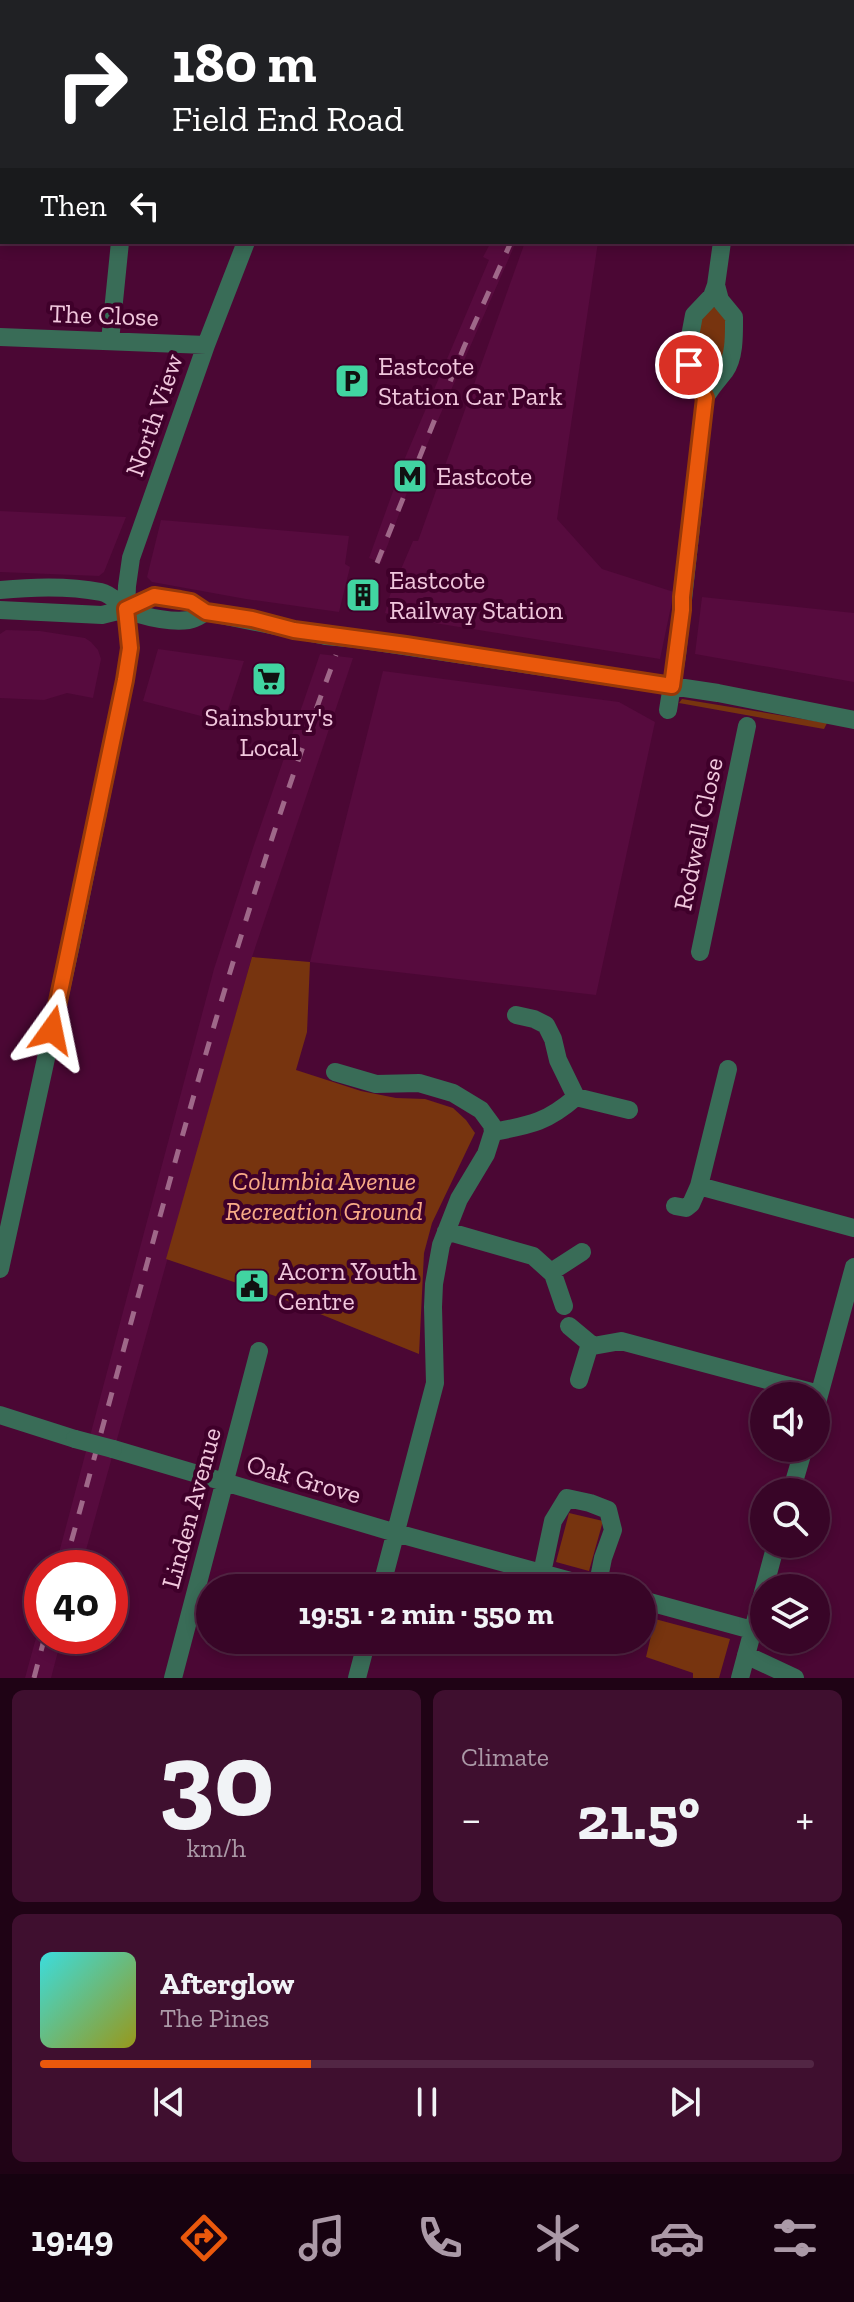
<!DOCTYPE html>
<meta charset="utf-8">
<style>
body{margin:0;font-family:"Zilla Slab",serif;background:#3f0f2f;color:#f1f3f6;height:100vh;display:flex;flex-direction:column;font-size:30px;white-space:nowrap}
*{box-sizing:border-box;margin:0}
p{font-size:26px;color:#ab99a7}
.icon{flex:none;width:44px;height:44px;fill:none;stroke:currentColor;stroke-width:2;stroke-linecap:round;stroke-linejoin:round}
.map{position:relative;height:1678px;overflow:hidden}
.drawer{display:flex;flex-direction:column;gap:12px;padding:12px;background:#1f0315;flex:1}
.drawer>*{flex:none}
.guide{position:absolute;left:0px;top:0px;width:854px;height:244px;box-shadow:0 4px 12px #0003,0 0 0 2px #522644;background:#202124;color:#fff;overflow:hidden}
.fabs{position:absolute;left:750px;top:1382px;display:grid;gap:16px}
.fabs a{display:grid;place-items:center;width:80px;height:80px;border-radius:50%;background:#380527;box-shadow:0 4px 12px #0003,0 0 0 2px #522644;font-size:40px}
.speed{position:absolute;left:24px;top:1550px;display:flex;gap:16px;font-size:40px;font-weight:700;text-align:center}
.speed>*{display:grid;place-content:center;width:104px;height:104px;border-radius:50%;background:#380527;box-shadow:0 4px 12px #0003,0 0 0 2px #522644;line-height:1}
.speed .limit{border:12px solid #d22;background:#fff;color:#111}
.pin{position:absolute;display:grid;place-items:center;width:68px;height:68px;color:#fff;margin:-34px;border:4px solid #fff;border-radius:50%;box-shadow:0 2px 8px #0007}
.me{position:absolute;width:88px;margin:-44px;rotate:12deg;stroke-linejoin:round;filter:drop-shadow(0 0 6px #0008)}
.turn{display:flex;align-items:center;gap:28px;height:168px;padding:0 40px;font-size:36px}
.turn .icon{width:104px;height:104px;stroke-width:2.5}
.turn b{display:block;font-size:56px;line-height:68px}
.then{display:flex;align-items:center;height:76px;padding:0 40px;background:#0003;gap:16px;font-size:30px}
.big{font-size:60px;font-weight:800;line-height:1.1}
.drawer .tile{flex:1;display:flex;flex-direction:column;justify-content:center;gap:12px;min-width:0;padding:0 28px;border-radius:12px;background:#3f0f2f}
.drawer .dial{align-items:center;gap:0}
.dial b{font-size:104px;line-height:1}
.song{display:flex;align-items:center;gap:24px}
.cover{width:96px;height:96px;border-radius:12px;background:linear-gradient(135deg,hsl(180 70% 55%),hsl(60 70% 35%))}
.played{height:8px;border-radius:4px;background:linear-gradient(90deg,#ea580c 35%,#522644 35%)}
.keys{display:flex;justify-content:space-around;direction:ltr}
.heat{display:flex;justify-content:space-between;align-items:center;font-size:44px;direction:ltr}
.drawer .tiles{flex:1;display:grid;gap:12px;grid-template-columns:1fr 1fr}
.tile:last-child{grid-column:span 2}
.trip{position:absolute;left:196px;top:1574px;width:460px;height:80px;border-radius:40px;background:#380527;box-shadow:0 4px 12px #0003,0 0 0 2px #522644;font-weight:800;line-height:80px;text-align:center}
.menu{display:flex;height:128px;justify-content:space-around;align-items:center;background:#160210;color:#ab99a7}
.menu .icon{width:56px;height:56px}
.menu .current{color:#ea580c}
.menu b{font-size:36px;color:#f1f3f6}
.map>svg:first-child{display:block}
</style>
<div class="map">
<svg width="854" height="1678" viewBox="0 0 854 1678">
<rect width="100%" height="100%" fill="#4b0734"/>
<!-- built -->
<path fill="#570b3e" d="M 491,242 L 516,242 L 412,479 L 381,563 L 369,558 L 405,458 L 489,260 L 483,257 Z
M 525,242 L 598,242 L 557,519 L 602,569 L 674,592 L 660,659 L 409,619 L 385,613 L 390,595 L 413,541 L 418,541 Z
M 0,511 L 126,517 L 104,572 L 99,576 L 0,572 Z
M 161,520 L 349,536 L 345,564 L 350,567 L 339,612 L 246,599 L 152,582 L 147,577 Z
M 702,597 L 854,613 L 854,682 L 695,654 Z
M 6,630 L 40,631 L 85,638 L 91,642 L 98,650 L 101,659 L 93,698 L 67,693 L 44,700 L 0,698 L 0,634 Z
M 158,649 L 244,661 L 224,722 L 143,701 Z
M 320,654 L 353,658 L 252,957 L 81,1568 L 55,1568 L 214,969 L 253,848 Z
M 383,671 L 619,702 L 655,722 L 596,995 L 310,962 Z
M 42,1616 L 42,1636 L 62,1636 L 51,1678 L 25,1678 Z"/>
<!-- green -->
<path fill="#77340f" d="M 713,307 L 722,309 L 730,317 L 724,362 L 710,379 L 702,378 L 695,370 L 699,316 Z
M 682,699 L 827,723 L 824,729 L 679,703 Z
M 252,957 L 310,962 L 307,1032 L 296,1070 L 361,1091 L 396,1098 L 425,1099 L 453,1108 L 466,1120 L 475,1133 L 432,1223 L 424,1253 L 419,1354 L 278,1297 L 166,1259 Z
M 569,1513 L 603,1521 L 589,1571 L 556,1562 Z
M 655,1619 L 730,1639 L 719,1678 L 693,1678 L 693,1673 L 646,1657 Z"/>
<g fill="none" stroke-linecap="round" stroke-linejoin="round">
<!-- minor -->
<path stroke="#396c57" stroke-width="18" d="M 89,0 L 90,2
M 441,2 L 443,0
M 774,2 L 775,0
M 0,183 L 2,183
M 0,337 L 206,345
M 110,341 L 120,242
M 705,398 L 689,365 L 691,331 L 694,315 L 712,296 L 716,285 L 722,242
M 0,590 C 30,587 71,586 101,592 C 111,594 119,604 127,609 C 141,617 180,625 195,618 C 199,617 202,614 206,612
M 0,610 L 102,615 L 126,609 L 154,596 L 191,602 L 206,612 L 326,636
M 357,639 L 718,693 L 854,720
M 668,710 L 677,655 L 705,398 C 711,387 718,380 725,371 C 735,357 734,333 734,317 L 720,300 L 716,285
M 700,952 L 747,726
M 516,1015 L 534,1019 L 546,1025 L 553,1039 L 558,1060 L 576,1097
M 728,1069 L 699,1186 L 854,1228
M 335,1072 L 376,1084 L 419,1083 L 453,1093 L 481,1110 L 492,1125 L 493,1132 L 486,1154 L 459,1199 L 441,1245 L 434,1284 L 433,1307 L 435,1383 L 381,1588
M 493,1132 C 530,1125 546,1123 576,1097 L 629,1110
M 675,1206 L 686,1208 L 691,1204 L 699,1186
M 446,1231 L 533,1256 L 553,1274 L 564,1306
M 0,1269 L 71,944 L 125,680 L 130,648 L 126,609 L 127,586 L 131,558 L 206,345 L 246,242
M 551,1272 L 582,1252
M 569,1326 L 593,1346 L 621,1341 L 819,1394
M 579,1380 L 590,1344
M 817,1403 L 854,1267
M 0,1415 L 75,1439
M 113,1449 L 396,1533 L 596,1588
M 791,1492 L 804,1448
M 542,1573 L 553,1521 L 567,1498 L 590,1503 L 608,1510 L 613,1530 L 603,1558 L 597,1588
M 642,1600 L 752,1630
M 746,1655 L 795,1678
M 173,1678 L 259,1351
M 357,1678 L 367,1640
M 740,1678 L 776,1544"/>
<!-- rail -->
<path stroke="#9f6889" stroke-width="5" stroke-dasharray="14 14" stroke-linecap="butt" d="M 621,2 L 622,0
M 377,563 L 464,347 L 511,242
M 64,1568 C 149,1262 225,952 336,655
M 34,1678 L 45,1636"/>
<!-- minor-bridge -->
<path stroke="#396c57" stroke-width="18" d="M 326,636 L 357,639
M 75,1439 L 113,1449"/>
</g>
<g fill="none" stroke-linecap="round" stroke-linejoin="round">
<defs>
<path id="route" d="M 52,1030 L 125,680 L 130,648 L 126,609 L 154,596 L 180,600 L 191,602 L 206,612 L 252,619 L 294,630 L 406,645 L 672,686 L 682,610 L 682,597 L 705,398 L 689,365"/>
</defs>
<!-- route casing -->
<use href="#route" stroke="#983908" stroke-width="20"/>
<!-- route -->
<use href="#route" stroke="#ea580c" stroke-width="14"/>
</g>
<!-- icons -->
<defs>
<symbol id="parking-square" viewBox="-11 -11 22 22"><rect x="-9" y="-9" width="18" height="18" rx="4" fill="#41d4a1" stroke="#3f002a"/><path d="M-3.5-5.5H1a3.5 3.5 0 0 1 0 7H-1V5.5H-3.5ZM-1-3.4V-.6H.8a1.4 1.4 0 0 0 0-2.8Z" fill="#111"/></symbol>
<symbol id="metro-square" viewBox="-11 -11 22 22"><rect x="-9" y="-9" width="18" height="18" rx="4" fill="#41d4a1" stroke="#3f002a"/><path d="M-5.5 5V-5H-3L0 0L3-5H5.5V5H3V-.5L0 4L-3-.5V5Z" fill="#111"/></symbol>
<symbol id="building-square" viewBox="-11 -11 22 22"><rect x="-9" y="-9" width="18" height="18" rx="4" fill="#41d4a1" stroke="#3f002a"/><path d="M-4-6H4V6H1V3H-1V6H-4ZM-2.5-4.3h1.7v1.8h-1.7ZM.8-4.3h1.7v1.8H.8ZM-2.5-1h1.7V.8h-1.7ZM.8-1h1.7V.8H.8Z" fill="#111"/></symbol>
<symbol id="supermarket-square" viewBox="-11 -11 22 22"><rect x="-9" y="-9" width="18" height="18" rx="4" fill="#41d4a1" stroke="#3f002a"/><path d="M-6-5.5h2.5l.6 2H6L4.5 2H-2.5L-4.4-4H-6ZM-1.5 3.2a1.3 1.3 0 1 0 .1 0ZM3 3.2a1.3 1.3 0 1 0 .1 0Z" fill="#111"/></symbol>
<symbol id="civic-square" viewBox="-11 -11 22 22"><rect x="-9" y="-9" width="18" height="18" rx="4" fill="#41d4a1" stroke="#3f002a"/><path d="M-.6-6.5H3V-4.5H.6V-3L4-1V1h2V6H-6V1h2V-1L-.6-3ZM-1.2 2.5V6h2.4V2.5Z" fill="#111"/></symbol>
</defs>
<g fill-rule="evenodd">
<use href="#parking-square" x="332" y="361" width="40" height="40"/>
<use href="#metro-square" x="390" y="456" width="40" height="40"/>
<use href="#building-square" x="343" y="575" width="40" height="40"/>
<use href="#supermarket-square" x="249" y="659" width="40" height="40"/>
<use href="#civic-square" x="232" y="1266" width="40" height="40"/>
</g>
<g text-anchor="middle" stroke-width="8" stroke-linejoin="round" paint-order="stroke">
<!-- street labels -->
<g font-size="26" fill="#f1c7dd" stroke="#3f002a">
<text transform="translate(104 315) rotate(2)" y="9">The Close</text>
<text transform="translate(154 415) rotate(-71)" y="9">North View</text>
<text transform="translate(698 834) rotate(-78)" y="9">Rodwell Close</text>
<text transform="translate(304 1479) rotate(16)" y="9">Oak Grove</text>
<text transform="translate(191 1508) rotate(-75)" y="9">Linden Avenue</text>
</g>
<!-- poi labels -->
<g font-size="26" fill="#f1c7dd" stroke="#3f002a" text-anchor="start">
<text x="378" y="375">Eastcote<tspan x="378" dy="30">Station Car Park</tspan></text>
<text x="436" y="485">Eastcote</text>
<text x="389" y="589">Eastcote<tspan x="389" dy="30">Railway Station</tspan></text>
<text x="269" y="726" text-anchor="middle">Sainsbury's<tspan x="269" dy="30">Local</tspan></text>
<text x="278" y="1280">Acorn Youth<tspan x="278" dy="30">Centre</tspan></text>
</g>
<!-- park labels -->
<g font-size="26" font-style="italic" fill="#f8ab87" stroke="#3f002a">
<text x="324" y="1190">Columbia Avenue<tspan x="324" dy="30">Recreation Ground</tspan></text>
</g>
</g>
</svg>
<div class="fabs">
<a><svg class="icon" aria-label="sound" viewBox="0 0 24 24"><path d="M4 9h4l5-4v14l-5-4H4zM17 9q2 3 0 6"/></svg></a>
<a><svg class="icon" aria-label="search" viewBox="0 0 24 24"><circle cx="10" cy="10" r="6"/><path d="M15 15l6 6"/></svg></a>
<a><svg class="icon" aria-label="layers" viewBox="0 0 24 24"><path d="M12 4l9 5-9 5-9-5zM3 14l9 5 9-5"/></svg></a>
</div>
<div class="speed"><div class="limit">40</div></div>
<div class="pin" style="left:689px;top:365px;background:#d93025"><svg class="icon" aria-label="arrive" viewBox="0 0 24 24"><path d="M6 21V4h12l-3 4 3 4H6"/></svg></div>
<svg class="me" style="left:52px;top:1030px" viewBox="-20 -20 40 40"><path d="M0-17L14 15 0 8-14 15z" fill="#ea580c" stroke="#fff" stroke-width="4"/></svg>
<div class="trip">19:51 · 2 min · 550 m</div>
<div class="guide">
<div class="turn"><svg class="icon" aria-label="right" viewBox="0 0 24 24"><path d="M7 20v-9h11M14 6l5 5-5 5"/></svg><div><b>180 m</b>Field End Road</div></div>
<div class="then">Then<svg class="icon" aria-label="left" viewBox="0 0 24 24"><path d="M17 20v-9H6M10 6l-5 5 5 5"/></svg></div>
</div>
</div>
<section class="drawer">
<div class="tiles">
<div class="tile dial"><b>30</b><p>km/h</p></div>
<div class="tile"><p>Climate</p>
<div class="heat"><a>−</a><b class="big">21.5°</b><a>+</a></div>
</div>
<div class="tile">
<div class="song"><i class="cover"></i><div><b>Afterglow</b><p>The Pines</p></div></div>
<div class="played"></div>
<div class="keys"><svg class="icon" aria-label="previous" viewBox="0 0 24 24"><path d="M18 5L8 12l10 7zM5 5v14"/></svg><svg class="icon" aria-label="pause" viewBox="0 0 24 24"><path d="M8 5v14M16 5v14"/></svg><svg class="icon" aria-label="next" viewBox="0 0 24 24"><path d="M6 5l10 7-10 7zM19 5v14"/></svg></div>
</div>
</div>
</section>
<nav class="menu">
<b>19:49</b>
<svg class="icon current" aria-label="directions" viewBox="0 0 24 24"><path d="M12 3l9 9-9 9-9-9zM9 14v-3h6M13 9l2 2-2 2"/></svg>
<svg class="icon" aria-label="music" viewBox="0 0 24 24"><path d="M9 18V5l10-2v13"/><circle cx="6" cy="18" r="3"/><circle cx="16" cy="16" r="3"/></svg>
<svg class="icon" aria-label="phone" viewBox="0 0 24 24"><path d="M5 4h4l2 5-3 2q2 4 5 5l2-3 5 2v4C11 20 4 13 5 4z"/></svg>
<svg class="icon" aria-label="climate" viewBox="0 0 24 24"><path d="M12 3v18M4 7l16 10M4 17L20 7"/></svg>
<svg class="icon" aria-label="car" viewBox="0 0 24 24"><path d="M5 17H2v-5l4-1 3-4h7l3 4 3 1v5h-3M9 17h6M6 11h13"/><circle cx="7" cy="17" r="2"/><circle cx="17" cy="17" r="2"/></svg>
<svg class="icon" aria-label="filters" viewBox="0 0 24 24"><path d="M4 7h16M4 17h16"/><circle cx="9" cy="7" r="2"/><circle cx="15" cy="17" r="2"/></svg>
</nav>
